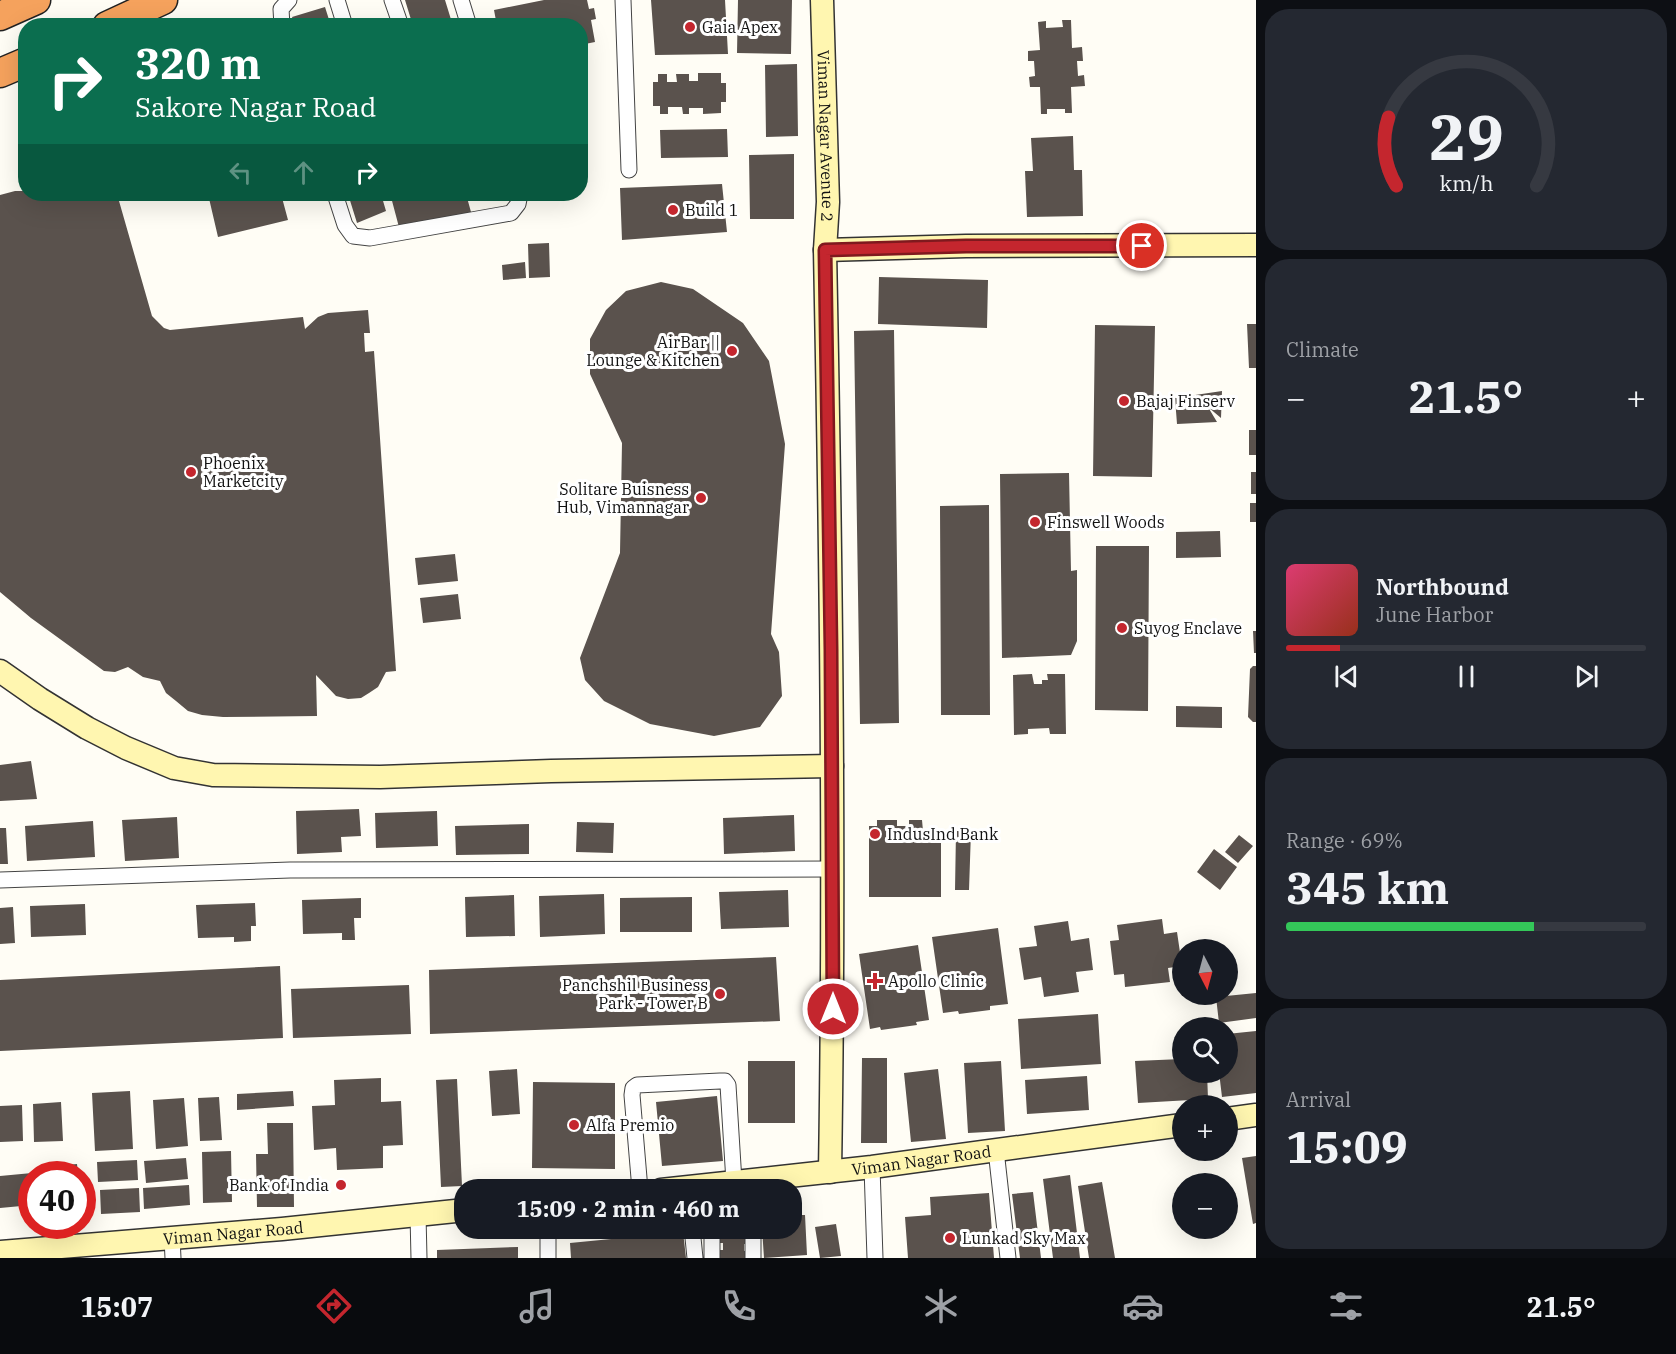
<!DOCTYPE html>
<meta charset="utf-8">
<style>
body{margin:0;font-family:"IBM Plex Serif",serif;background:#242831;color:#f1f3f6;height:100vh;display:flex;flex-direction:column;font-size:22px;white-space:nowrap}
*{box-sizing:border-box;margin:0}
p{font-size:20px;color:#9ea1a6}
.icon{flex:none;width:33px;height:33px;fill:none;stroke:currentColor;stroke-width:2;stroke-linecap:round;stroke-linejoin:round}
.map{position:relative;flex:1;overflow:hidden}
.drawer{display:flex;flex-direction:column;gap:9px;padding:9px;background:#0d0f14;width:420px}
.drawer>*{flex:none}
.guide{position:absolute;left:18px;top:18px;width:570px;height:183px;border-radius:24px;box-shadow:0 6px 24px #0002;background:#0b6e4f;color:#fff;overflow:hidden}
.needle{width:39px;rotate:174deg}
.buttons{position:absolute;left:1172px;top:939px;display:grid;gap:12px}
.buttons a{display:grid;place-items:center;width:66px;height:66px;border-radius:50%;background:#171b24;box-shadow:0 6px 24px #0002;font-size:30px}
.speed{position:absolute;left:18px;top:1161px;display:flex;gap:12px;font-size:30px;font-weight:700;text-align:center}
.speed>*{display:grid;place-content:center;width:78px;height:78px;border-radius:50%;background:#171b24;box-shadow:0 6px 24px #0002;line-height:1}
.speed .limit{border:9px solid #d22;background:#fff;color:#111}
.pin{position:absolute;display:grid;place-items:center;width:51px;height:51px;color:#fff;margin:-26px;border:3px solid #fff;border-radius:50%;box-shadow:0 2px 6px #0007}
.me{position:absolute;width:66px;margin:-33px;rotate:0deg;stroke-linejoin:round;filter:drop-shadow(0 0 4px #0008)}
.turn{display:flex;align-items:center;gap:21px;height:126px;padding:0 18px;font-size:27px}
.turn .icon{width:78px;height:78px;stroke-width:2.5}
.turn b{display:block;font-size:42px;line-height:51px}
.lanes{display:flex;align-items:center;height:57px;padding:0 18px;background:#0003;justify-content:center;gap:30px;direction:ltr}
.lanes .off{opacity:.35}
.big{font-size:45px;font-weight:800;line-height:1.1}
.drawer .card{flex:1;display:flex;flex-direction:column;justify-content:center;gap:9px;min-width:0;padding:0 21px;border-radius:24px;background:#242831}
.drawer .dial{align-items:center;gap:0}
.dial svg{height:156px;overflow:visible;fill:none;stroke:#363941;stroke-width:7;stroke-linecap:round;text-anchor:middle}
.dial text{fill:#f1f3f6;stroke:none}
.song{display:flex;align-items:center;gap:18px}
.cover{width:72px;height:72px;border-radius:9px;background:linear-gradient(135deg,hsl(340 70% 55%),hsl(10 70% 35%))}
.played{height:6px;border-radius:3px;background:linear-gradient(90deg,#c4262e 15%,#363941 15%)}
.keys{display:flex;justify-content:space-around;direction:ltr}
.heat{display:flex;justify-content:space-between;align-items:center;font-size:33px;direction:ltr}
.charge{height:9px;border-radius:4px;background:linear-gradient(90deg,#34c759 69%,#363941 0)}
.trip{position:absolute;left:454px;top:1179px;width:348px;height:60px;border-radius:24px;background:#171b24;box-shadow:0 6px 24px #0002;font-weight:800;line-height:60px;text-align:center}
.dock{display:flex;height:96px;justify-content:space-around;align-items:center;background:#090b0e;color:#9ea1a6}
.dock .icon{width:42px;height:42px}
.dock .active{color:#c4262e}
.dock b{font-size:27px;color:#f1f3f6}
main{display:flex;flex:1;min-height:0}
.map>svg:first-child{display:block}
</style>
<main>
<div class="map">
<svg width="1256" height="1258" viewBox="0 0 1256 1258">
<rect width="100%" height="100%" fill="#fffdf5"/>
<!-- building -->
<path fill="#5a524d" d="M 405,0 L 445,0 L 453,26 L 413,26 Z
M 544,0 L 587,0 L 589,9 L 594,8 L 596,19 L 591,20 L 595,42 L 580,45 L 580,26 L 497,26 L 494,10 Z
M 651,0 L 725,0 L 728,54 L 655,55 Z
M 738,0 L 792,0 L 791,54 L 737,53 Z
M 325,7 L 331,26 L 295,26 L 292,17 Z
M 1062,20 L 1071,20 L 1072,48 L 1082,47 L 1083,61 L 1077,61 L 1078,76 L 1084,75 L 1085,86 L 1071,87 L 1072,113 L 1065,113 L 1065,109 L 1047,109 L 1047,114 L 1041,114 L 1040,87 L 1030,87 L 1029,77 L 1035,76 L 1034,61 L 1028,61 L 1028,51 L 1040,50 L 1038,22 L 1046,21 L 1046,28 L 1063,27 Z
M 797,64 L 798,136 L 766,137 L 765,65 Z
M 698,73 L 721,73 L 721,83 L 726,83 L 726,102 L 721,102 L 721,113 L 703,114 L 703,108 L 689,108 L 689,114 L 683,114 L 682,107 L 668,107 L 668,114 L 660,114 L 660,106 L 653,106 L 653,82 L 658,82 L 658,74 L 667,74 L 667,82 L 677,82 L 676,74 L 689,74 L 689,81 L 698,81 Z
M 727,129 L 728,157 L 661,158 L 660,130 Z
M 1073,136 L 1074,170 L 1082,170 L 1083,216 L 1027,217 L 1025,171 L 1033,171 L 1031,138 Z
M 794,154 L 794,219 L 750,219 L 749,155 Z
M 722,184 L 727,232 L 622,240 L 620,188 Z
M 15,191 L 26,191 L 26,194 L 39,194 L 47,196 L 47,194 L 117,194 L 152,316 L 164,328 L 170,330 L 303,317 L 305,329 L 318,317 L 328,313 L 368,310 L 370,333 L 364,333 L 365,352 L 374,351 L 396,671 L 386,672 L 378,687 L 369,693 L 361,698 L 348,699 L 336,696 L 316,675 L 317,716 L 223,717 L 202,715 L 188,711 L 176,701 L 166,693 L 160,681 L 143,677 L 128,667 L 115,672 L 104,671 L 31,618 L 0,592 L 0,195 Z
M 208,194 L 281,194 L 288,220 L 218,237 Z
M 348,194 L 381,194 L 386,211 L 357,223 Z
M 403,194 L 466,194 L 471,212 L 400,231 L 391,197 Z
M 549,243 L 550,277 L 529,278 L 528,244 Z
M 525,262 L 526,278 L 503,280 L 502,265 Z
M 879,277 L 988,280 L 987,328 L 878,324 Z
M 661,282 L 693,289 L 743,323 L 769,361 L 785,444 L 771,634 L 779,652 L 782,696 L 760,727 L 714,736 L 650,724 L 604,701 L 585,680 L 580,658 L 620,553 L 622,443 L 590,374 L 590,339 L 606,310 L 626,291 Z
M 1247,324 L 1256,324 L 1256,368 L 1249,368 Z
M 1095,325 L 1155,326 L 1152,477 L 1093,476 Z
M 894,330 L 899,723 L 860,724 L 854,331 Z
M 1222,391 L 1221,418 L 1208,407 L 1217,422 L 1177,424 L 1175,398 Z
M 1249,430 L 1256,430 L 1256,455 L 1249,455 Z
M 1251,472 L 1256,472 L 1256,494 L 1251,494 Z
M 1069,473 L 1071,571 L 1077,570 L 1077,641 L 1071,655 L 1002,658 L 1000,474 Z
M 1250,503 L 1256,503 L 1256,522 L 1250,522 Z
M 989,505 L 990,715 L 941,715 L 940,506 Z
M 1220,531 L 1221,557 L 1176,558 L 1176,532 Z
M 1096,546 L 1149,546 L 1148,711 L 1095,710 Z
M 455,554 L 458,581 L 418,585 L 415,558 Z
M 458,594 L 461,619 L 423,623 L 420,598 Z
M 1253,631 L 1256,631 L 1256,653 L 1254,653 Z
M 1253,666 L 1256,666 L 1256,722 L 1253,722 L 1248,717 L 1250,669 Z
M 1032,674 L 1034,684 L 1042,684 L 1042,680 L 1048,680 L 1047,674 L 1065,674 L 1066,734 L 1050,734 L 1049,728 L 1028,729 L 1028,734 L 1014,735 L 1013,675 Z
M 1176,706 L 1222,707 L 1222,728 L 1176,727 Z
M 31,761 L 37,799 L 0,801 L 0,765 Z
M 359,809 L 361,836 L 341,837 L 342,852 L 297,854 L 296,811 Z
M 437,811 L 438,846 L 376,848 L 375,813 Z
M 794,815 L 795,851 L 724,854 L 723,818 Z
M 177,817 L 179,858 L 125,861 L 122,820 Z
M 877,820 L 897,820 L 897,826 L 909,826 L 909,820 L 922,820 L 923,831 L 941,831 L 941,897 L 869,897 L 869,826 L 877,826 Z
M 93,821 L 95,857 L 27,861 L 25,826 Z
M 577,822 L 614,823 L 613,853 L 576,852 Z
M 529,824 L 529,854 L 456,855 L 455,826 Z
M 0,828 L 6,828 L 8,864 L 0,864 Z
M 956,831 L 971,831 L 969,890 L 955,890 Z
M 1239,835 L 1253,846 L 1238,863 L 1225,852 Z
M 1214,849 L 1237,867 L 1220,890 L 1197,872 Z
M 788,890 L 789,927 L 721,929 L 719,892 Z
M 604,894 L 605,934 L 540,937 L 539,896 Z
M 514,895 L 515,936 L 466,937 L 465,897 Z
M 692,897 L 692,932 L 620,932 L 620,898 Z
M 361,898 L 361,918 L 354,918 L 355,940 L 342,940 L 342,933 L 303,934 L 302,900 Z
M 255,903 L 256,926 L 251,926 L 251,941 L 234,942 L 234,937 L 198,938 L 196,905 Z
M 85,904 L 86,935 L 31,937 L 30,906 Z
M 13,907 L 15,943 L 0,944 L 0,908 Z
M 1162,919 L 1164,934 L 1177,932 L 1182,966 L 1168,968 L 1170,982 L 1125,987 L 1124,974 L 1114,975 L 1110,941 L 1119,940 L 1117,925 Z
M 1068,921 L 1071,941 L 1089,938 L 1093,970 L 1076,972 L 1079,992 L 1044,997 L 1041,977 L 1024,980 L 1019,948 L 1037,946 L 1034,926 Z
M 998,928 L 1008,1004 L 990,1006 L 990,1010 L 959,1014 L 958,1011 L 943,1013 L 932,937 Z
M 918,945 L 929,1020 L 916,1022 L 917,1025 L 881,1030 L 880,1027 L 870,1029 L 859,954 Z
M 776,957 L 780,1021 L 430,1034 L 429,970 Z
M 280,966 L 283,1038 L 0,1051 L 0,980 Z
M 409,985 L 411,1034 L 293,1038 L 291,989 Z
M 1256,993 L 1256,1018 L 1219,1023 L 1216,997 Z
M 1098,1014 L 1101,1064 L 1021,1069 L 1018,1019 Z
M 1256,1031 L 1256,1093 L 1222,1097 L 1219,1072 L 1227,1072 L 1227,1061 L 1231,1060 L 1227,1034 Z
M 862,1058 L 887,1058 L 887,1143 L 861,1143 Z
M 1182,1059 L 1182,1072 L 1207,1072 L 1208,1099 L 1138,1103 L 1135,1061 Z
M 748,1061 L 795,1061 L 795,1123 L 748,1123 Z
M 1001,1061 L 1005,1131 L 968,1133 L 964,1063 Z
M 517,1069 L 520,1114 L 492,1116 L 489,1071 Z
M 938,1069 L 946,1139 L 911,1142 L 904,1073 Z
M 1087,1076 L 1089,1110 L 1027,1114 L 1025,1080 Z
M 381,1078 L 381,1102 L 401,1101 L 403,1145 L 383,1146 L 383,1168 L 337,1170 L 336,1148 L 314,1150 L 312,1106 L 335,1105 L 334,1080 Z
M 457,1079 L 462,1186 L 441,1187 L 436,1080 Z
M 533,1082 L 615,1083 L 615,1169 L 532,1168 Z
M 130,1091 L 133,1149 L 95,1151 L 92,1093 Z
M 293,1091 L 294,1106 L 237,1110 L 237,1094 Z
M 717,1096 L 723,1161 L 662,1166 L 656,1102 Z
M 219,1097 L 222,1140 L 200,1141 L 198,1098 Z
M 184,1098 L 188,1146 L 156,1149 L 153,1100 Z
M 61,1102 L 63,1141 L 34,1142 L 33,1104 Z
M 22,1105 L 23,1141 L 0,1142 L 0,1106 Z
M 267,1123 L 293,1123 L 294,1207 L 257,1207 L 256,1154 L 268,1154 Z
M 231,1151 L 232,1202 L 203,1203 L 202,1152 Z
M 1256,1156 L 1256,1223 L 1253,1224 L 1242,1158 Z
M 186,1158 L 188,1179 L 146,1183 L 144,1161 Z
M 137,1160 L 138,1180 L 98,1182 L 97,1162 Z
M 77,1164 L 78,1174 L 55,1174 L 54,1166 Z
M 32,1173 L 32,1205 L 0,1208 L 0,1176 Z
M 1070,1175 L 1080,1258 L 1053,1258 L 1043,1179 Z
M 1102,1182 L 1115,1258 L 1089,1258 L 1078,1186 Z
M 189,1185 L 190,1205 L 144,1209 L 143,1188 Z
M 139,1188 L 140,1212 L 101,1214 L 100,1190 Z
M 1033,1192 L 1041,1258 L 1020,1258 L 1012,1194 Z
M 989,1193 L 994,1258 L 908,1258 L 905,1217 L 931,1215 L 930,1197 Z
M 792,1215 L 805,1215 L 807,1255 L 764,1258 L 762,1228 L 792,1228 Z
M 836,1224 L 841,1256 L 820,1258 L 815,1227 Z
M 716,1228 L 751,1228 L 751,1244 L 744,1244 L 744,1251 L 752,1250 L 752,1258 L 717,1258 L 717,1250 L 723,1250 L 723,1243 L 717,1243 Z
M 683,1232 L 686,1258 L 571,1258 L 570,1243 Z
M 518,1247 L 518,1258 L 437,1258 L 437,1250 Z"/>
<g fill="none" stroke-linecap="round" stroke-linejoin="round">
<defs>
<path id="street" d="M 337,0 L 345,26
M 392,0 L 401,26
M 461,0 L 469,26
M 623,0 L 629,170
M 282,26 L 281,9 L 289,0
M 335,194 L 345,225 L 353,236 L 370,238 L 511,213 L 518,204 L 520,194
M 0,880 L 290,870 L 832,869
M 996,1150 L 1008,1258
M 872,1167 L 875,1258
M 640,1190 L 632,1095 L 633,1088 L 637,1085 L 720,1081 L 725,1081 L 728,1085 L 734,1182
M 418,1215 L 419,1258
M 692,1228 L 695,1258
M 712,1228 L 712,1258
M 753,1228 L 753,1258
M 172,1238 L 173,1258
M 548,1258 L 548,1228"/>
<g id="secondary">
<path id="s1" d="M 822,0 L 828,202 L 825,250 C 831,557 835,865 830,1172"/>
<path d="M 825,250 L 966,246 L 1256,245"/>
<path d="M 0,671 L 40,699 L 87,728 L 126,748 L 174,768 L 213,775 L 380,777 L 551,771 L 832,766"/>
<path d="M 1227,1119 L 1256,1115"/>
<path id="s2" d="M 661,1190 L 872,1167 L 1182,1125"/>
<path id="s3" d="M 0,1252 L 282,1229 L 465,1210"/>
</g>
<path id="highway" d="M 0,16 L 36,0
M 107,26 L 163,0
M 0,73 L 26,62"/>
</defs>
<!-- street casing -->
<use href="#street" stroke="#444" stroke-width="17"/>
<!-- secondary casing -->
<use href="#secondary" stroke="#333" stroke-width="25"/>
<!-- highway casing -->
<use href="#highway" stroke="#222" stroke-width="31"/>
<!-- street -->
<use href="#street" stroke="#fff" stroke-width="15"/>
<!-- secondary -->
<use href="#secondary" stroke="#fff6b0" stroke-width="22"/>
<!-- highway -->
<use href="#highway" stroke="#f5a25d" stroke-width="28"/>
</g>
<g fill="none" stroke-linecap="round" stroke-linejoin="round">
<defs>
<path id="route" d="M 833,1009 L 831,649 L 825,250 L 966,246 L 1142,246"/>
</defs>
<!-- route casing -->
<use href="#route" stroke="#7f191e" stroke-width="15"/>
<!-- route -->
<use href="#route" stroke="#c4262e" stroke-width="10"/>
</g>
<!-- markers -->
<g fill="#c4262e" stroke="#fff" stroke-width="2">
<circle cx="690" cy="27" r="6"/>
<circle cx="673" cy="210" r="6"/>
<circle cx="732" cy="351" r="6"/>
<circle cx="1124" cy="401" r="6"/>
<circle cx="191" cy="472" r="6"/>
<circle cx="701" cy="498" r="6"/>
<circle cx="1035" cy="522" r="6"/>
<circle cx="1122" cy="628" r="6"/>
<circle cx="875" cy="834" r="6"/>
<path d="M872 972h6v6h6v6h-6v6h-6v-6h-6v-6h6z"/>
<circle cx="720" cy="994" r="6"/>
<circle cx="574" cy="1125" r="6"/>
<circle cx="341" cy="1185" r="6"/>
<circle cx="950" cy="1238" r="6"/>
</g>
<g text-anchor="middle" stroke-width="6" stroke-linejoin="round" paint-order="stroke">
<!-- poi labels -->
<g font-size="16" fill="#111" stroke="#fff" text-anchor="start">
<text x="702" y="33">Gaia Apex</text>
<text x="685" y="216">Build 1</text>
<text x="720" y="348" text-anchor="end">AirBar ||<tspan x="720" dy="18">Lounge &amp; Kitchen</tspan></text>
<text x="1136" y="407">Bajaj Finserv</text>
<text x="203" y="469">Phoenix<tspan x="203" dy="18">Marketcity</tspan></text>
<text x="689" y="495" text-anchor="end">Solitare Buisness<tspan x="689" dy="18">Hub, Vimannagar</tspan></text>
<text x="1047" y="528">Finswell Woods</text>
<text x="1134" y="634">Suyog Enclave</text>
<text x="887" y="840">IndusInd Bank</text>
<text x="888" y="987">Apollo Clinic</text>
<text x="708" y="991" text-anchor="end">Panchshil Business<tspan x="708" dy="18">Park - Tower B</tspan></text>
<text x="586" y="1131">Alfa Premio</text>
<text x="329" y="1191" text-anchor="end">Bank of India</text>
<text x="962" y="1244">Lunkad Sky Max</text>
</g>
<!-- street labels -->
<g font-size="16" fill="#111" stroke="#fff">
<text dy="6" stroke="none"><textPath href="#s1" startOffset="136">Viman Nagar Avenue 2</textPath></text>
<text dy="6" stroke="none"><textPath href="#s2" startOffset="262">Viman Nagar Road</textPath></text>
<text dy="6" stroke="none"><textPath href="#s3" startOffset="234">Viman Nagar Road</textPath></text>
</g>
</g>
</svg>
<div class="buttons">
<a><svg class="needle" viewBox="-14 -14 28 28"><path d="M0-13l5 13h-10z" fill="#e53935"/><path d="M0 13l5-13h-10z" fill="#9ea1a6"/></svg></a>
<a><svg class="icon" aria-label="search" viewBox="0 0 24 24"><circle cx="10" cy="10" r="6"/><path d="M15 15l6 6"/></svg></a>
<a>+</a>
<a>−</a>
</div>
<div class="speed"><div class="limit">40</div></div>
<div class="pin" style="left:1142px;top:246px;background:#d93025"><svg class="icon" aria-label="arrive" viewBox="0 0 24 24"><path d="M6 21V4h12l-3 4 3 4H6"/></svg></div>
<svg class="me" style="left:833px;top:1009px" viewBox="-20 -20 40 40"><circle r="17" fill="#c4262e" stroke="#fff" stroke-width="3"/><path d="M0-11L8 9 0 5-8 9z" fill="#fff"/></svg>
<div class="trip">15:09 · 2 min · 460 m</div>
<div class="guide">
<div class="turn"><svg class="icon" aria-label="right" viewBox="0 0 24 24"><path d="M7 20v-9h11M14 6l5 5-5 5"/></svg><div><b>320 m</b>Sakore Nagar Road</div></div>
<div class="lanes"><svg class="icon off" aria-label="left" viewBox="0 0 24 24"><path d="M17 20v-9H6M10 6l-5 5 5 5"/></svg><svg class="icon off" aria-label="ahead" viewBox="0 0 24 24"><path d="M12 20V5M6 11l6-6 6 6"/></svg><svg class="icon" aria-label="right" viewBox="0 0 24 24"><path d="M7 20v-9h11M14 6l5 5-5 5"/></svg></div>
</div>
</div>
<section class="drawer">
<div class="card dial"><svg viewBox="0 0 100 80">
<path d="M14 69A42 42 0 1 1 86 69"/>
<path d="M14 69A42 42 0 0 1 10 34" stroke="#c4262e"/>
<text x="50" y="56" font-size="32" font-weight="700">29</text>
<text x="50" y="72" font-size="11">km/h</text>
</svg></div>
<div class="card"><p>Climate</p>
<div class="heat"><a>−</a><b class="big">21.5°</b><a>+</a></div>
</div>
<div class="card">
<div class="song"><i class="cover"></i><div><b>Northbound</b><p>June Harbor</p></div></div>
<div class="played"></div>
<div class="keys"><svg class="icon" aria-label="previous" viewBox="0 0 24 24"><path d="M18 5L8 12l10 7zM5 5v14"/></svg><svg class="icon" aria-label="pause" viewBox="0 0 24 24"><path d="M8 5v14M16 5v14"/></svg><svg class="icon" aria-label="next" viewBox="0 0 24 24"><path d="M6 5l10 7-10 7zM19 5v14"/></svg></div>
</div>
<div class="card"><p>Range · 69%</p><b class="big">345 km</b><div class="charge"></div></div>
<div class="card"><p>Arrival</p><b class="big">15:09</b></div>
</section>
</main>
<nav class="dock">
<b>15:07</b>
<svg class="icon active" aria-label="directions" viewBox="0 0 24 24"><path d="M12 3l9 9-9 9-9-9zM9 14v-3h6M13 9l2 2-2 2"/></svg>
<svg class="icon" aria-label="music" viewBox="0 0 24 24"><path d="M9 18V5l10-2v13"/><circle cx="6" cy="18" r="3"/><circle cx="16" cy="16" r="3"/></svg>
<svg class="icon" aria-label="phone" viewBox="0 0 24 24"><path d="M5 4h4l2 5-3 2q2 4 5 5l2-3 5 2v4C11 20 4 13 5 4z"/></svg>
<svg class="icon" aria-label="climate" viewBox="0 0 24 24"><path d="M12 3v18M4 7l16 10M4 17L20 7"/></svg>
<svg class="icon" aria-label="car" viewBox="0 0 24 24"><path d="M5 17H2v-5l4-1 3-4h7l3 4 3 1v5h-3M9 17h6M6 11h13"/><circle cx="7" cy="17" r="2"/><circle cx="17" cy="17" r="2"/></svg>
<svg class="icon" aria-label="filters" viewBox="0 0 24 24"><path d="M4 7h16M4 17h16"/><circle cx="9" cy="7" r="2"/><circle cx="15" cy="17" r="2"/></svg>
<b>21.5°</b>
</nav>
